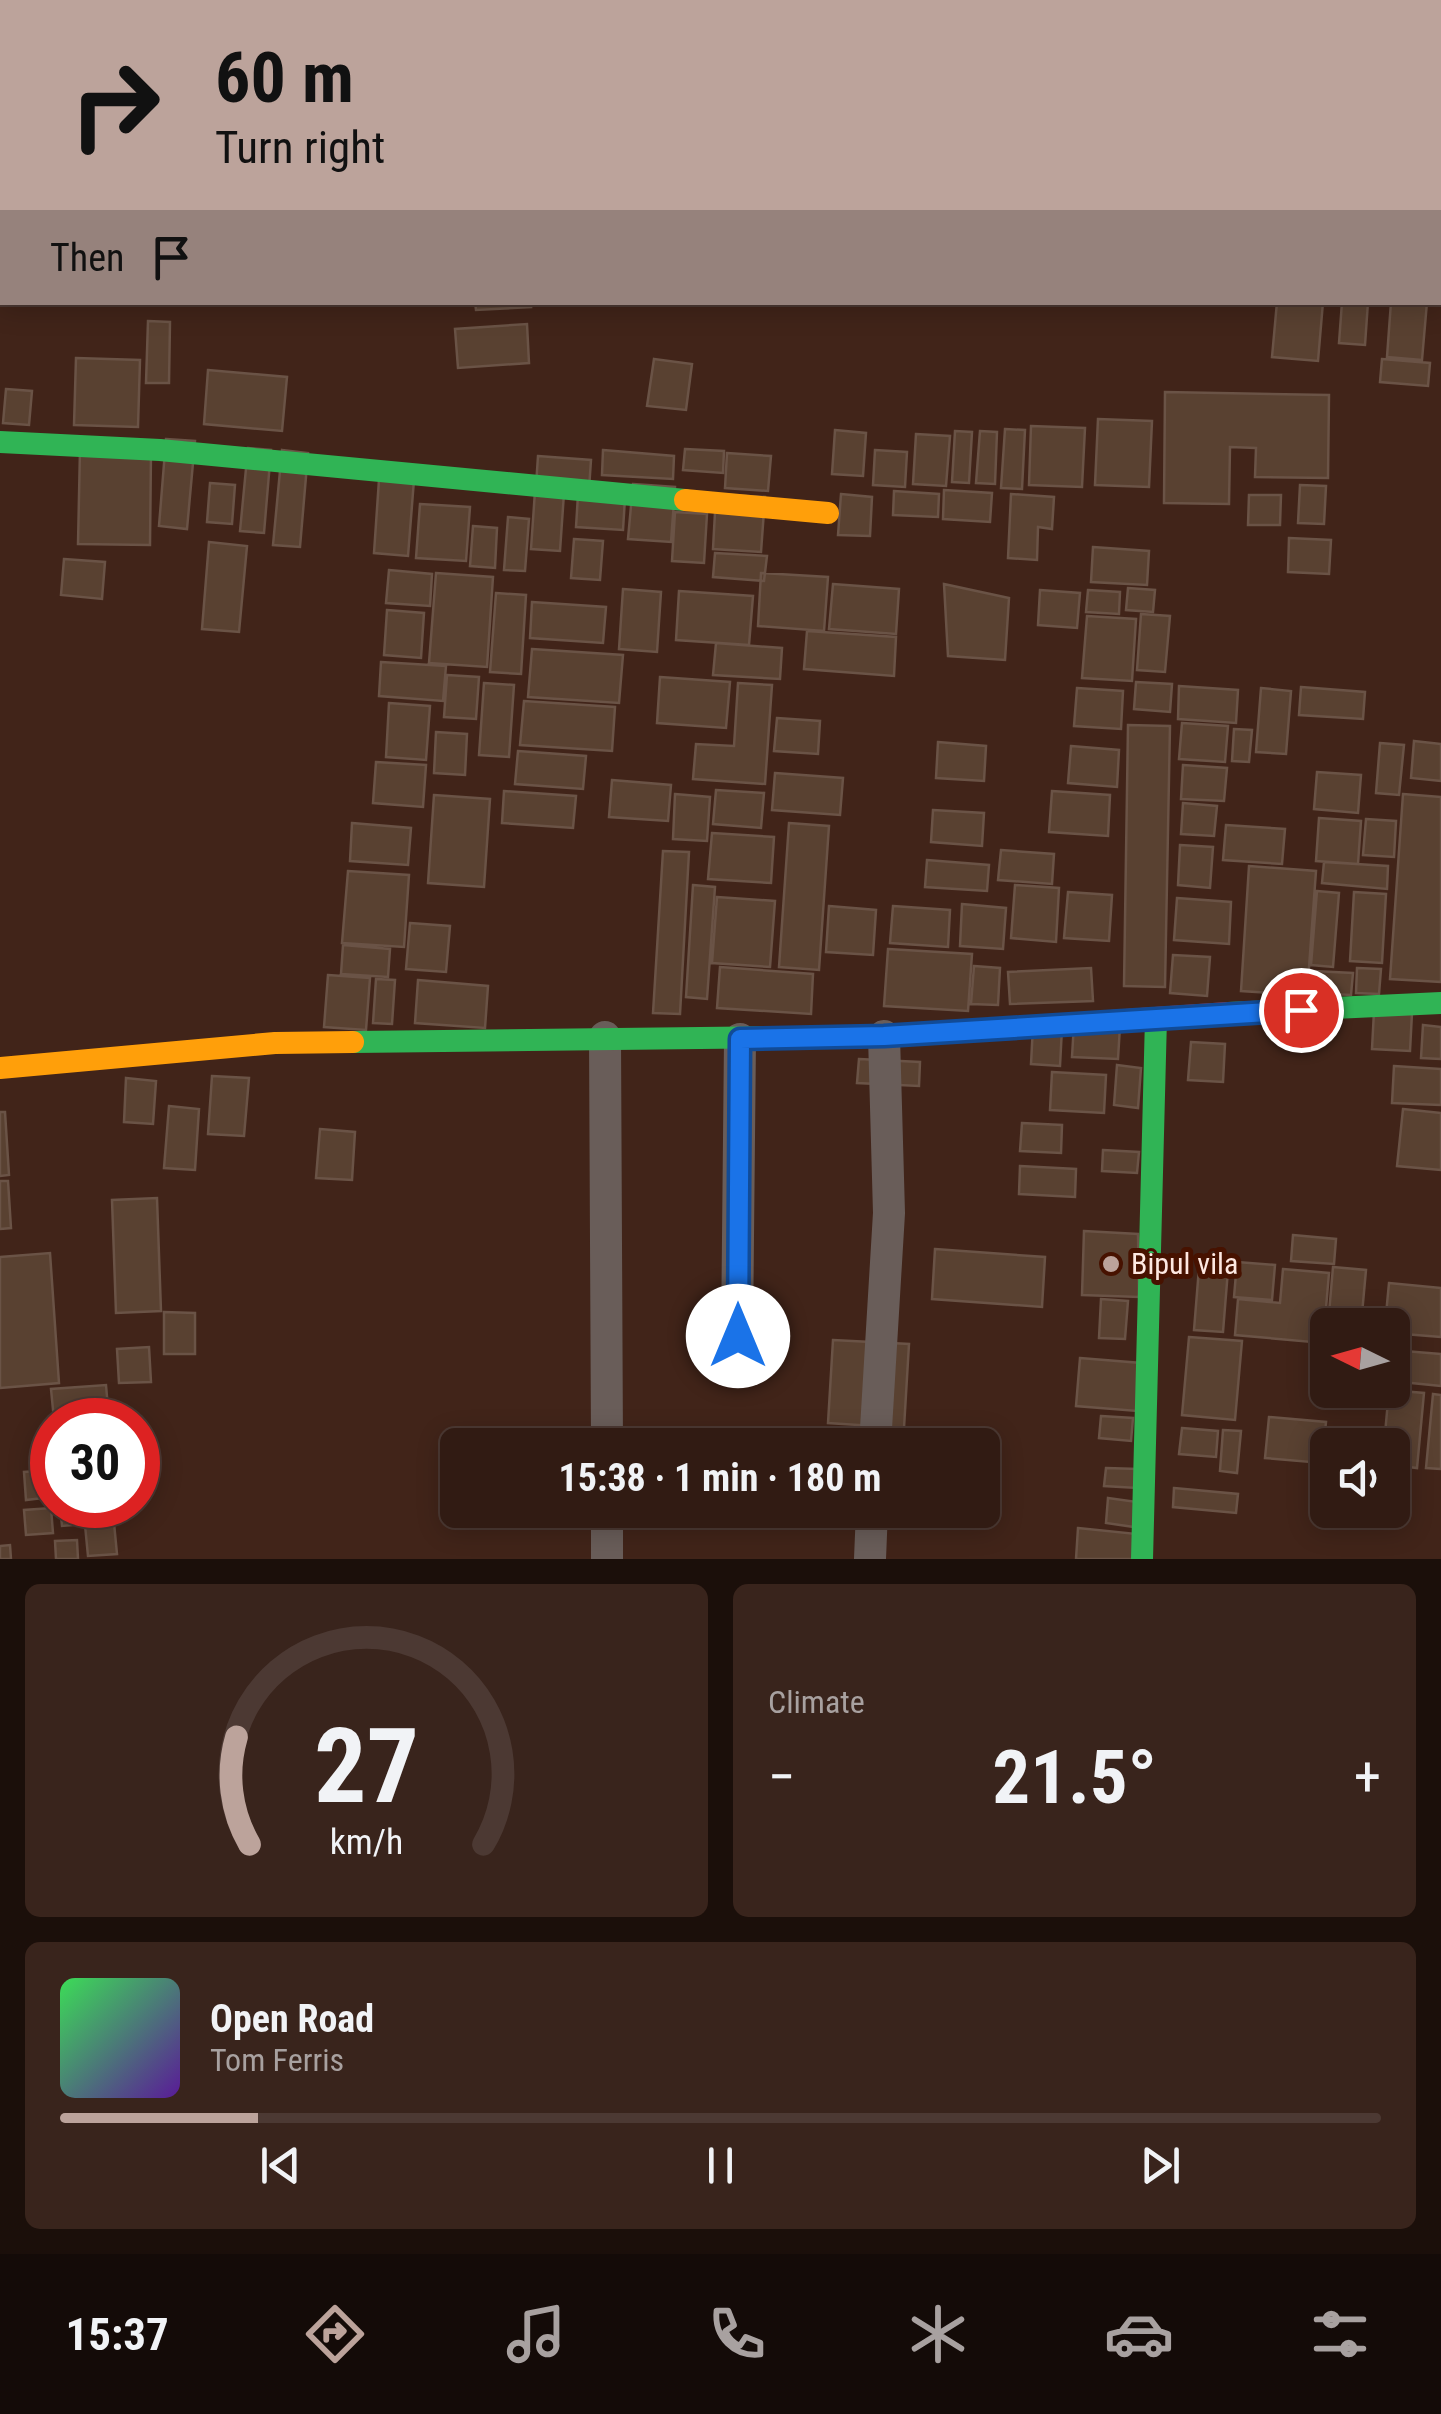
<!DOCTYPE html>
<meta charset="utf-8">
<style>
body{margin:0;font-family:"Roboto Condensed",sans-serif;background:#39241c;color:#f1f3f6;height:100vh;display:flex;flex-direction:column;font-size:38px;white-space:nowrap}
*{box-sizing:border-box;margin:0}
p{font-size:32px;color:#a8a1a0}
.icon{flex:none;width:55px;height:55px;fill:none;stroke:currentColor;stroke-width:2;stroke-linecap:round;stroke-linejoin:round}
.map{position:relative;height:1559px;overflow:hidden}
.side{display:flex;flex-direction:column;gap:25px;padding:25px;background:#1b0f0a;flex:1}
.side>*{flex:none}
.banner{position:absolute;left:0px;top:0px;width:1442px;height:305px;box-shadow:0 5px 25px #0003,0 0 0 2px #4c3933;background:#bca39b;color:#111;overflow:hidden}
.needle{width:65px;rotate:275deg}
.buttons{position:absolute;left:1310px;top:1308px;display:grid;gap:20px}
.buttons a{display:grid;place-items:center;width:100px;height:100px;border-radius:15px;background:#311b13;box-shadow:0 5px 25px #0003,0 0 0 2px #4c3933;font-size:50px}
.speed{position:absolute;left:30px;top:1398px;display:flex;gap:20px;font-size:50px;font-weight:700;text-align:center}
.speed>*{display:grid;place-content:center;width:130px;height:130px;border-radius:50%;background:#311b13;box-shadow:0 5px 25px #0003,0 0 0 2px #4c3933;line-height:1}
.speed .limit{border:15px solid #d22;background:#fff;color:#111}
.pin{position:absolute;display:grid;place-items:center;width:85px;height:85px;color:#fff;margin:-42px;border:5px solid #fff;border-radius:50%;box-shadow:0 2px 10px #0007}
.me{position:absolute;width:110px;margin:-55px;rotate:0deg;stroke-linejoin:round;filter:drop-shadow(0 0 8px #0008)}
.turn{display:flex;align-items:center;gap:35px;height:210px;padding:0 50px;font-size:45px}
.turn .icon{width:130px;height:130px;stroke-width:2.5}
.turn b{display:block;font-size:70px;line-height:85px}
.then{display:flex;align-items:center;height:95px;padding:0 50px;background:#0003;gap:20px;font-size:38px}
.big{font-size:75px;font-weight:700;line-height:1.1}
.side .tile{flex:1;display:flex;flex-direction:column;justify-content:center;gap:15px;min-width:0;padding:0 35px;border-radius:15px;background:#39241c}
.side .dial{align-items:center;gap:0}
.dial svg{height:260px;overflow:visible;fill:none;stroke:#4c3933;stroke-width:7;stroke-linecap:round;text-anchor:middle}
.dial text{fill:#f1f3f6;stroke:none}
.song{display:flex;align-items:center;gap:30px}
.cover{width:120px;height:120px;border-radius:15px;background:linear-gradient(135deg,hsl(130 70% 55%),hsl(270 70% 35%))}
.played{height:10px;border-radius:5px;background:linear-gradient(90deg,#bca39b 15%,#4c3933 15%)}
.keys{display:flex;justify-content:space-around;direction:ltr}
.heat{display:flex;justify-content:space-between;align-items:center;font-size:55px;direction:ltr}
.side .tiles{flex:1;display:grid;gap:25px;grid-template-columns:1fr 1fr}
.tile:last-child{grid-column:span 2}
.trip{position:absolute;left:440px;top:1428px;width:560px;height:100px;border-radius:15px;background:#311b13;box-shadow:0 5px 25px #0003,0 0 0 2px #4c3933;font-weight:700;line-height:100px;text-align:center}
.menu{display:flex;height:160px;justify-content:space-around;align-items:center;background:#140b08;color:#a8a1a0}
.menu .icon{width:70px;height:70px}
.menu .on{color:#bca39b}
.menu b{font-size:45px;color:#f1f3f6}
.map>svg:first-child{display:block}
</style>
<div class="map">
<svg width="1441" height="1559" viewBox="0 0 1441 1559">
<rect width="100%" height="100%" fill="#412419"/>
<!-- building -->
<path fill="#594131" stroke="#6a5346" stroke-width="2.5" d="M 132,0 L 208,0 L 208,2 L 132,2 Z
M 330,0 L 371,0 L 371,2 L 330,2 Z
M 616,0 L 716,0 L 717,2 L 617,2 Z
M 0,144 L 2,144 L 2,198 L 0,198 Z
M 475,302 L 530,302 L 531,307 L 476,310 Z
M 1277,302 L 1323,302 L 1318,361 L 1272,357 Z
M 1342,302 L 1368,302 L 1365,345 L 1339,343 Z
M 1391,302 L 1427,302 L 1422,360 L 1387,357 Z
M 148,321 L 170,322 L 169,383 L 146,383 Z
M 527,324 L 529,363 L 458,368 L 455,329 Z
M 76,358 L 140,360 L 138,427 L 74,425 Z
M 654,359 L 692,364 L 686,410 L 647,406 Z
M 1382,359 L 1430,363 L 1428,386 L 1380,382 Z
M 208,370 L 287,377 L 282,431 L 204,424 Z
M 6,389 L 32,391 L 29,425 L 3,423 Z
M 1165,392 L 1329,395 L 1328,478 L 1255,477 L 1256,448 L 1230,447 L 1229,504 L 1164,503 Z
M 1098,419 L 1152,421 L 1149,487 L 1095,485 Z
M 1031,426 L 1085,428 L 1082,487 L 1029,485 Z
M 1005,429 L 1025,430 L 1022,489 L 1001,488 Z
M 835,430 L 866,433 L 863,476 L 832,474 Z
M 955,431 L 972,432 L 969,483 L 952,482 Z
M 980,431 L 997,432 L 995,484 L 976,483 Z
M 916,434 L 950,436 L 946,486 L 913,484 Z
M 166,439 L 195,441 L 187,529 L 159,526 Z
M 248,448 L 271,450 L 264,533 L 240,531 Z
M 685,449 L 724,451 L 723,473 L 683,470 Z
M 80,450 L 151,452 L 150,545 L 78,544 Z
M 282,450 L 308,453 L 300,547 L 273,545 Z
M 603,450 L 674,456 L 673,479 L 602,475 Z
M 875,450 L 907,452 L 905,487 L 873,485 Z
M 727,453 L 771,456 L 768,491 L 725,488 Z
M 538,456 L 591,460 L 589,489 L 536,486 Z
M 380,465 L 415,467 L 408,556 L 374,553 Z
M 210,483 L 235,485 L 232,524 L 207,522 Z
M 633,484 L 675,487 L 671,542 L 628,539 Z
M 1300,485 L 1326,486 L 1324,524 L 1298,523 Z
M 944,490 L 992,493 L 990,522 L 943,519 Z
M 535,491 L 564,493 L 560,551 L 531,549 Z
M 894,491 L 939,494 L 938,517 L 893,515 Z
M 716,494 L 765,497 L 761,552 L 713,549 Z
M 841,494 L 872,497 L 870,536 L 838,535 Z
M 1011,494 L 1054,497 L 1052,529 L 1038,527 L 1037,560 L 1008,558 Z
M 578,495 L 625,498 L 623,530 L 576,527 Z
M 1249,495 L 1281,495 L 1280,525 L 1248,525 Z
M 420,504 L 470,507 L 466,561 L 416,558 Z
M 675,512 L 707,514 L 704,563 L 672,561 Z
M 508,517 L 529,519 L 525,571 L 504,570 Z
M 473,526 L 497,528 L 495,568 L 470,566 Z
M 1289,538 L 1331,540 L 1329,574 L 1288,572 Z
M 574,539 L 603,541 L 600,580 L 571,578 Z
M 209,542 L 247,546 L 239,632 L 202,629 Z
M 1093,547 L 1149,551 L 1147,585 L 1091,582 Z
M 715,553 L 767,556 L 764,581 L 713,577 Z
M 64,559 L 105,562 L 102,599 L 61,595 Z
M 389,570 L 432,574 L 430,606 L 386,603 Z
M 436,573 L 493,577 L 487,667 L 429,663 Z
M 761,573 L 828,577 L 824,631 L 758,626 Z
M 833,584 L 899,589 L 896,634 L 829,629 Z
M 944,584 L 1009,598 L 1005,660 L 948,656 Z
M 1128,588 L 1155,590 L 1153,612 L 1126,610 Z
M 623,589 L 661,592 L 657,652 L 619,649 Z
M 1040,590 L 1080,593 L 1077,628 L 1038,625 Z
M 1088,590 L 1120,592 L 1119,614 L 1086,612 Z
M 679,591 L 753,596 L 749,645 L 676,640 Z
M 496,593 L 526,595 L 521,674 L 490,672 Z
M 532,602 L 606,607 L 603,643 L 530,638 Z
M 387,610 L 424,613 L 421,658 L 384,655 Z
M 1141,614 L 1170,616 L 1165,672 L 1137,670 Z
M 1087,616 L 1136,619 L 1132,681 L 1082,678 Z
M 807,631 L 896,637 L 894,676 L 804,669 Z
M 716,643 L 782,648 L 780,679 L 713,675 Z
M 532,649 L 623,655 L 619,703 L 528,697 Z
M 381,662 L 446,666 L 443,701 L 379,696 Z
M 447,675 L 479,677 L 476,719 L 444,717 Z
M 660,677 L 730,682 L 726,728 L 657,723 Z
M 1136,682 L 1172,684 L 1170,712 L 1134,709 Z
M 484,683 L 514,685 L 509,757 L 479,755 Z
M 738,683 L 772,685 L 765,784 L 693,779 L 696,744 L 734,746 Z
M 1179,686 L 1238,690 L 1236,723 L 1178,719 Z
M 1301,687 L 1365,692 L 1363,719 L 1299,715 Z
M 1077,688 L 1123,691 L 1121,729 L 1074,726 Z
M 1261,688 L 1291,691 L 1286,754 L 1256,752 Z
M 524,701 L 615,707 L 612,751 L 520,745 Z
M 389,703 L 430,706 L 426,760 L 386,757 Z
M 777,718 L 820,721 L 818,754 L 774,751 Z
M 1182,723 L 1228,726 L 1225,762 L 1179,759 Z
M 1128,725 L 1170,726 L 1165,987 L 1124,986 Z
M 1234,729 L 1252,730 L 1249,762 L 1232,761 Z
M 436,732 L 467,734 L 465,775 L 434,773 Z
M 1414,741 L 1441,744 L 1441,781 L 1411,778 Z
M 938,742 L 986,746 L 984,781 L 936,778 Z
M 1380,743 L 1404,745 L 1399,795 L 1376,793 Z
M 1071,746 L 1119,750 L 1117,787 L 1068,783 Z
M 518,751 L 586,756 L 583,789 L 515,784 Z
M 376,762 L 426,765 L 423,807 L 373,803 Z
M 1183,765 L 1227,768 L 1224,801 L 1181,799 Z
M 1317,772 L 1361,775 L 1358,813 L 1314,809 Z
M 775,773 L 843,778 L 840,815 L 772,810 Z
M 612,780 L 671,785 L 668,821 L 609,817 Z
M 716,790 L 764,793 L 761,828 L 713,824 Z
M 504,791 L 576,796 L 573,828 L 502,823 Z
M 1052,791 L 1110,795 L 1108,836 L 1049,832 Z
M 675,794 L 710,797 L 707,841 L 673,839 Z
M 1403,794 L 1441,797 L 1441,982 L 1390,979 Z
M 434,795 L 490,799 L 484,887 L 428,883 Z
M 1183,803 L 1217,806 L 1214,836 L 1181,834 Z
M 933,810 L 984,813 L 982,846 L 931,842 Z
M 1319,818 L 1361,821 L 1358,864 L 1316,861 Z
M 1366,819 L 1396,821 L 1394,857 L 1363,855 Z
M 352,823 L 411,828 L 408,865 L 350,861 Z
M 789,823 L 829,826 L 819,970 L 779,967 Z
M 1226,825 L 1285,829 L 1282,864 L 1223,860 Z
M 712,833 L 774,837 L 771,883 L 708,879 Z
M 1180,845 L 1213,847 L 1210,888 L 1178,885 Z
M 1001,850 L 1054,854 L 1052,884 L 998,880 Z
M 663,851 L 689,852 L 680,1014 L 653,1013 Z
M 927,860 L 989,865 L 987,891 L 925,887 Z
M 1324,862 L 1388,866 L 1387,889 L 1322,883 Z
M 1249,866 L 1316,871 L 1307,995 L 1241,991 Z
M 348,871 L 409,875 L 404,947 L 342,943 Z
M 693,885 L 715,887 L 707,999 L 686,997 Z
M 1015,885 L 1059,888 L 1056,942 L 1011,938 Z
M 1317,891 L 1339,893 L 1333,967 L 1311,965 Z
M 1068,892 L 1112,895 L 1109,941 L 1064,938 Z
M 1354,892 L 1386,894 L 1382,963 L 1350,961 Z
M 717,897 L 775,901 L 770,967 L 712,963 Z
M 1177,898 L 1231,902 L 1229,944 L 1174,940 Z
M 962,904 L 1006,908 L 1003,949 L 960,946 Z
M 829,906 L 876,910 L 873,955 L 826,952 Z
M 893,906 L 950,910 L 948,947 L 890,943 Z
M 410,923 L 450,926 L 446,972 L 406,969 Z
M 343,945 L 390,949 L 388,977 L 341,974 Z
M 888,949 L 972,954 L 968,1011 L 884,1006 Z
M 1173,955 L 1210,957 L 1207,996 L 1170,993 Z
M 974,966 L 1000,968 L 998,1005 L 971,1004 Z
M 720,967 L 813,974 L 811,1014 L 717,1008 Z
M 1091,968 L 1093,1001 L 1010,1004 L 1008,972 Z
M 1357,968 L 1381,969 L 1379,994 L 1356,993 Z
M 1313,971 L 1353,973 L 1351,995 L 1312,993 Z
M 328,975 L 370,978 L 366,1030 L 324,1027 Z
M 376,979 L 395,980 L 392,1024 L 373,1023 Z
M 418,980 L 488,986 L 485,1028 L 415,1023 Z
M 1374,1011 L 1412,1013 L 1410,1051 L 1372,1049 Z
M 1074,1023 L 1120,1026 L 1118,1059 L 1072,1057 Z
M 1423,1025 L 1441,1027 L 1441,1059 L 1421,1058 Z
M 1033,1026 L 1062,1028 L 1060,1066 L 1031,1064 Z
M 1191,1042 L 1225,1044 L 1223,1082 L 1188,1080 Z
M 859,1059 L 920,1062 L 919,1086 L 857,1083 Z
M 1117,1065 L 1141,1068 L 1138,1108 L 1114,1105 Z
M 1394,1066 L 1441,1069 L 1441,1105 L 1392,1103 Z
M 1052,1072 L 1106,1075 L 1104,1113 L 1050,1110 Z
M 212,1076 L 249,1078 L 244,1136 L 208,1134 Z
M 126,1078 L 156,1081 L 153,1124 L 124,1122 Z
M 169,1106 L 199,1109 L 195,1170 L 164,1168 Z
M 1403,1109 L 1441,1113 L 1441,1170 L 1397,1166 Z
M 0,1112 L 5,1112 L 9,1175 L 0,1176 Z
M 1022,1123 L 1062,1125 L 1061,1153 L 1020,1151 Z
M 320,1129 L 355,1132 L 352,1180 L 316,1178 Z
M 1103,1150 L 1139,1152 L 1137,1173 L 1102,1171 Z
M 1020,1166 L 1076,1169 L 1075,1197 L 1019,1194 Z
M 0,1181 L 8,1181 L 11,1228 L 0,1229 Z
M 157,1198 L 161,1311 L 116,1313 L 112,1200 Z
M 1084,1231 L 1138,1234 L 1139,1297 L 1082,1295 Z
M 1293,1235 L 1336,1239 L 1334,1264 L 1291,1261 Z
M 935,1249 L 1045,1257 L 1042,1307 L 932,1299 Z
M 50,1253 L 59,1383 L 0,1388 L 0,1257 Z
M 1237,1262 L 1275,1265 L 1272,1300 L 1234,1297 Z
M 1333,1267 L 1366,1270 L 1361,1325 L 1328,1325 Z
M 1199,1268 L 1228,1270 L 1223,1332 L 1194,1330 Z
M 1283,1269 L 1329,1273 L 1323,1343 L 1235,1335 L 1238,1299 L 1280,1303 Z
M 1389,1283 L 1441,1288 L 1441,1337 L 1392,1333 L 1392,1325 L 1385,1325 Z
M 1101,1299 L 1128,1301 L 1125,1339 L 1099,1338 Z
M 164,1312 L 195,1313 L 195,1354 L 164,1354 Z
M 1189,1337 L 1242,1341 L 1235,1420 L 1182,1415 Z
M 833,1340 L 909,1344 L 904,1428 L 828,1423 Z
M 1325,1340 L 1328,1340 L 1328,1381 L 1321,1380 Z
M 149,1347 L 151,1382 L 119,1383 L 117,1349 Z
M 1392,1350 L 1441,1354 L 1441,1386 L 1392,1381 Z
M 1080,1358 L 1141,1363 L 1137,1411 L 1076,1406 Z
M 106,1385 L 109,1420 L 54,1420 L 51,1389 Z
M 1389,1390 L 1424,1393 L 1417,1468 L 1392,1465 L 1392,1445 L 1384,1445 Z
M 1433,1394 L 1441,1395 L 1441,1469 L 1426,1468 Z
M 1101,1416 L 1133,1418 L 1131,1441 L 1099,1438 Z
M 1269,1417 L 1326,1422 L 1322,1463 L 1265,1458 Z
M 1182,1428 L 1218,1431 L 1216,1457 L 1179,1454 Z
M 1223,1430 L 1241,1431 L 1237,1473 L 1220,1471 Z
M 52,1450 L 52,1468 L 40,1469 L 39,1451 Z
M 1106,1468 L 1138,1469 L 1137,1488 L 1104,1486 Z
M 52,1470 L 52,1497 L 26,1500 L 24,1472 Z
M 1174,1488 L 1238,1494 L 1236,1513 L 1173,1507 Z
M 1108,1498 L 1137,1502 L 1134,1527 L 1106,1523 Z
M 60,1505 L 96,1505 L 97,1523 L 62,1526 Z
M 51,1508 L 53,1533 L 26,1535 L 24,1510 Z
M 114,1523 L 117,1554 L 88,1556 L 85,1525 Z
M 1078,1528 L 1137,1534 L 1134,1559 L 1076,1559 Z
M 77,1540 L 78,1559 L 56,1559 L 55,1541 Z
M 10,1545 L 11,1559 L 0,1559 L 0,1546 Z"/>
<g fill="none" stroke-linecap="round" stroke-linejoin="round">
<!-- street -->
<path stroke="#695d59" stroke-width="32" d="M 1076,0 L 1076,2
M 605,1037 L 607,1445
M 737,1336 L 740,1039
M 875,1445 L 889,1213 L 884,1036
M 607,1510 L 607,1559
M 870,1559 L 872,1510"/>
<!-- fast -->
<path stroke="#30b455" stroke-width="22" d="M 0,442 L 160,450 L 685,500
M 1228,1013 L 1441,1003
M 353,1042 L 884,1036 L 966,1031
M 1142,1559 L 1156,1018"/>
<!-- slow -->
<path stroke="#ff9f0a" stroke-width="22" d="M 685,500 L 828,513
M 0,1068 L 275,1043 L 353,1042"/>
<!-- jam -->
<path stroke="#e5322d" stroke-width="22" d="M 966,1031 L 1228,1013"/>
</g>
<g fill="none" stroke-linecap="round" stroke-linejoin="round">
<defs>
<path id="route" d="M 738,1336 L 740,1039 L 884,1036 L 1301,1010"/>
</defs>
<!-- route casing -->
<use href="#route" stroke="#114b97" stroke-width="25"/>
<!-- route -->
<use href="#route" stroke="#1a73e8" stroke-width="18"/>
</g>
<!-- markers -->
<circle fill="#bca39b" stroke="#471200" stroke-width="4" cx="1111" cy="1264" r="10"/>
<g text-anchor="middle" stroke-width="10" stroke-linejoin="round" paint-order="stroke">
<!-- poi labels -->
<g font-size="30" fill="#fee8e1" stroke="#471200" text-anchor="start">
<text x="1131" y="1274">Bipul vila</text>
</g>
</g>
</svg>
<div class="buttons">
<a><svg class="needle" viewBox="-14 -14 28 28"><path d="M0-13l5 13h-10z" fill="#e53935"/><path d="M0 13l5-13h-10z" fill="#a8a1a0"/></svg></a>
<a><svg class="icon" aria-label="sound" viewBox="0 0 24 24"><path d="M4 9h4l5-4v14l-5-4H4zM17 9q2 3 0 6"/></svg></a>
</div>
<div class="speed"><div class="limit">30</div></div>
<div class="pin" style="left:1301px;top:1010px;background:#d93025"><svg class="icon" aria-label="arrive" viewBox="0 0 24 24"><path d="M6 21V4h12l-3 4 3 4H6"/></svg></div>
<svg class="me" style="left:738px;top:1336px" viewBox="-20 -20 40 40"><circle r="19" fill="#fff"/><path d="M0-13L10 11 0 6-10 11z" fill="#1a73e8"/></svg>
<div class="trip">15:38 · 1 min · 180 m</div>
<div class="banner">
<div class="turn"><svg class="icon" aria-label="right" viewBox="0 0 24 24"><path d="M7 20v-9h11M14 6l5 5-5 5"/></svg><div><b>60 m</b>Turn right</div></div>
<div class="then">Then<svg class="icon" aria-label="arrive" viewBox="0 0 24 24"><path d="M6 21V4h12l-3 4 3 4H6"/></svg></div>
</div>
</div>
<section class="side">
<div class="tiles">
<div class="tile dial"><svg viewBox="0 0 100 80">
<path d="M14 69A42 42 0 1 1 86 69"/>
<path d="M14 69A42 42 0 0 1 10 36" stroke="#bca39b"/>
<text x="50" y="56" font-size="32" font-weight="700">27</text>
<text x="50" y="72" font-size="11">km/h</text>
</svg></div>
<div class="tile"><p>Climate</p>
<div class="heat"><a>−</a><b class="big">21.5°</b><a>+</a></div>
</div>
<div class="tile">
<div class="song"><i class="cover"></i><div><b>Open Road</b><p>Tom Ferris</p></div></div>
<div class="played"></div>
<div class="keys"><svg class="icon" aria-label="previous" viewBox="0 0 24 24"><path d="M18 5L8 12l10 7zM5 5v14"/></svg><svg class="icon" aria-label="pause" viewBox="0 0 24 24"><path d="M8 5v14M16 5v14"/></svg><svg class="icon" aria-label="next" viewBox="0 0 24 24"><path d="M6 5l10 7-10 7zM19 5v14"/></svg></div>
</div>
</div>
</section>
<nav class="menu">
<b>15:37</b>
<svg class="icon on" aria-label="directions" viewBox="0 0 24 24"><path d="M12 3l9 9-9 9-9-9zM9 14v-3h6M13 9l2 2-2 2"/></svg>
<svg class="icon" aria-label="music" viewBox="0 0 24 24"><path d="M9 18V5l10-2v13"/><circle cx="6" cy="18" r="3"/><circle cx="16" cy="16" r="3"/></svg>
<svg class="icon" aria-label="phone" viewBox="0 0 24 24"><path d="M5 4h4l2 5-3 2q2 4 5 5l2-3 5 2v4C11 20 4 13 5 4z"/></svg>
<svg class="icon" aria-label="climate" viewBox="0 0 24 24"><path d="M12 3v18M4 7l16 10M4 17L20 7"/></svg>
<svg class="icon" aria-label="car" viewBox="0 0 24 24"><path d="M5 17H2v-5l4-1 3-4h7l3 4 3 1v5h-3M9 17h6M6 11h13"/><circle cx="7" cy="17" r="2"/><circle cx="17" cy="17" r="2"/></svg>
<svg class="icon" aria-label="filters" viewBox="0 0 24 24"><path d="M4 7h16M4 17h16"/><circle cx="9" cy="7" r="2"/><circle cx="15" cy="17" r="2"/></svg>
</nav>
